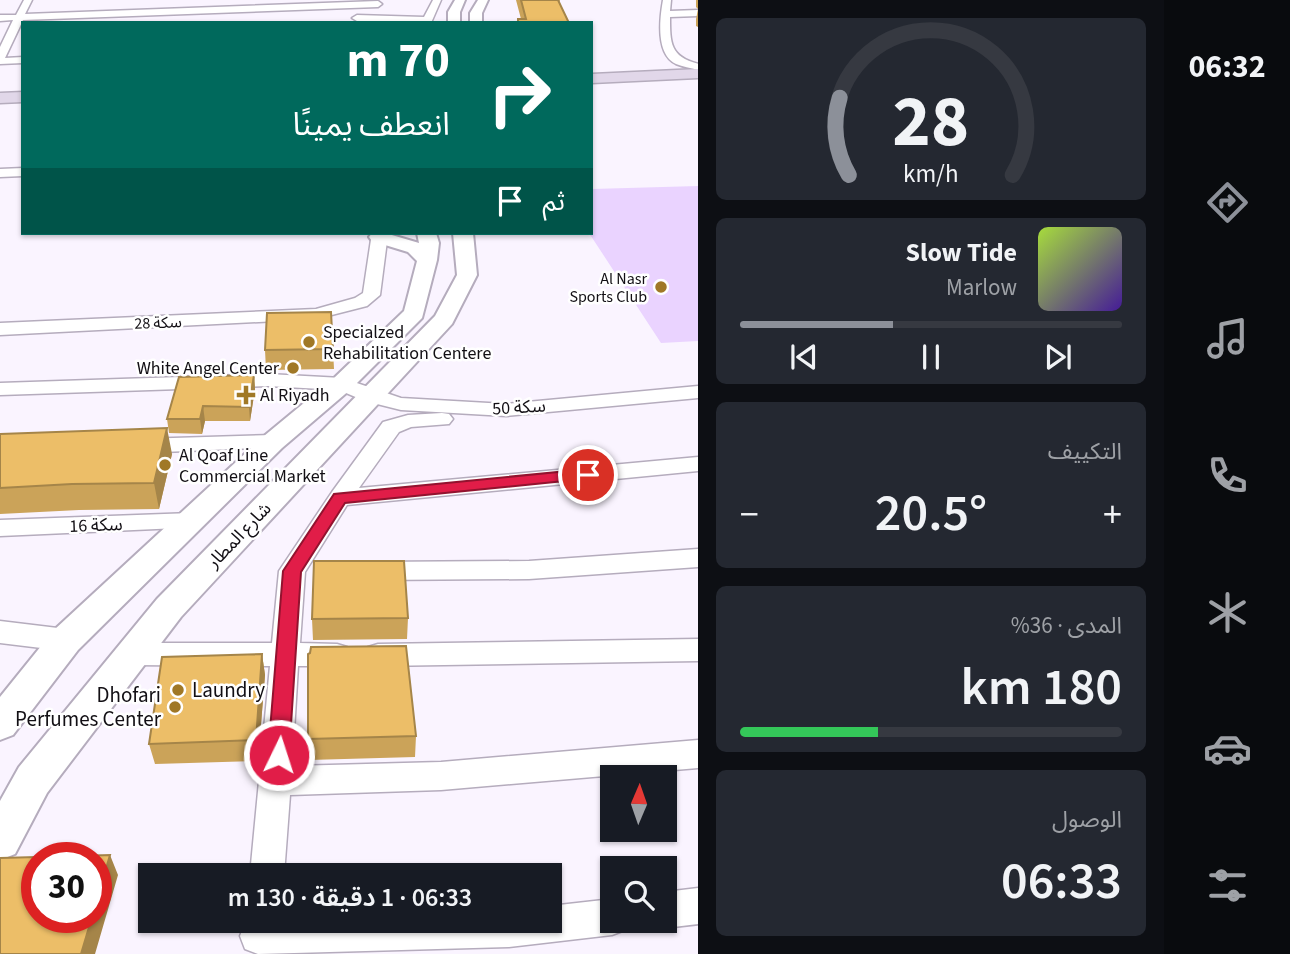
<!DOCTYPE html>
<html lang="ar">
<meta charset="utf-8">
<style>
body{margin:0;font-family:"Source Sans 3","Noto Sans Arabic",sans-serif;background:#242831;color:#f1f3f6;direction:rtl;height:100vh;display:flex;flex-direction:column;font-size:26px;white-space:nowrap}
*{box-sizing:border-box;margin:0}
p{font-size:23px;color:#9ea1a6}
.icon{flex:none;width:38px;height:38px;fill:none;stroke:currentColor;stroke-width:2;stroke-linecap:round;stroke-linejoin:round}
.map{position:relative;flex:1;overflow:hidden;direction:ltr}
.side{display:flex;flex-direction:column;gap:18px;padding:18px;background:#0d0f14;width:466px}
.side>*{flex:none}
.guide{position:absolute;left:21px;top:21px;width:572px;height:214px;border-radius:0px;box-shadow:0 2px 5px #0004;direction:rtl;background:#00695c;color:#fff;overflow:hidden}
.needle{width:46px;rotate:2deg}
.buttons{position:absolute;left:600px;top:765px;display:grid;gap:14px}
.buttons a{display:grid;place-items:center;width:77px;height:77px;border-radius:0px;background:#171b24;box-shadow:0 2px 5px #0004;font-size:35px}
.speed{position:absolute;left:21px;top:842px;display:flex;gap:14px;font-size:35px;font-weight:700;text-align:center}
.speed>*{display:grid;place-content:center;width:91px;height:91px;border-radius:50%;background:#171b24;box-shadow:0 2px 5px #0004;line-height:1}
.speed .limit{border:10px solid #d22;background:#fff;color:#111}
.pin{position:absolute;display:grid;place-items:center;width:60px;height:60px;color:#fff;margin:-30px;border:4px solid #fff;border-radius:50%;box-shadow:0 2px 7px #0007}
.me{position:absolute;width:77px;margin:-38px;rotate:4deg;stroke-linejoin:round;filter:drop-shadow(0 0 5px #0008)}
.turn{display:flex;align-items:center;gap:24px;height:147px;padding:0 28px;font-size:32px}
.turn .icon{width:91px;height:91px;stroke-width:2.5}
.turn b{display:block;font-size:49px;line-height:60px}
.then{display:flex;align-items:center;height:66px;padding:0 28px;background:#0003;gap:14px;font-size:26px}
.big{font-size:52px;font-weight:600;line-height:1.1}
.side .widget{flex:1;display:flex;flex-direction:column;justify-content:center;gap:10px;min-width:0;padding:0 24px;border-radius:10px;background:#242831}
.side .dial{align-items:center;gap:0}
.dial svg{height:182px;overflow:visible;fill:none;stroke:#363941;stroke-width:7;stroke-linecap:round;text-anchor:middle}
.dial text{fill:#f1f3f6;stroke:none}
.song{display:flex;align-items:center;gap:21px}
.cover{width:84px;height:84px;border-radius:10px;background:linear-gradient(135deg,hsl(80 70% 55%),hsl(260 70% 35%))}
.played{height:7px;border-radius:4px;background:linear-gradient(90deg,#8c9099 40%,#363941 40%)}
.keys{display:flex;justify-content:space-around;direction:ltr}
.heat{display:flex;justify-content:space-between;align-items:center;font-size:38px;direction:ltr}
.charge{height:10px;border-radius:5px;background:linear-gradient(90deg,#34c759 36%,#363941 0)}
.trip{position:absolute;left:138px;top:863px;width:424px;height:70px;border-radius:0px;background:#171b24;box-shadow:0 2px 5px #0004;font-weight:600;line-height:70px;text-align:center;direction:rtl}
main{display:flex;flex:1;min-height:0}
.dock{display:flex;flex-direction:column;width:126px;justify-content:space-around;align-items:center;background:#090b0e;color:#9ea1a6}
.dock .icon{width:49px;height:49px}
.dock .active{color:#8c9099}
.dock b{font-size:32px;color:#f1f3f6}
.map>svg:first-child{display:block}
</style>
<main>
<nav class="dock">
<b>06:32</b>
<svg class="icon active" aria-label="directions" viewBox="0 0 24 24"><path d="M12 3l9 9-9 9-9-9zM9 14v-3h6M13 9l2 2-2 2"/></svg>
<svg class="icon" aria-label="music" viewBox="0 0 24 24"><path d="M9 18V5l10-2v13"/><circle cx="6" cy="18" r="3"/><circle cx="16" cy="16" r="3"/></svg>
<svg class="icon" aria-label="phone" viewBox="0 0 24 24"><path d="M5 4h4l2 5-3 2q2 4 5 5l2-3 5 2v4C11 20 4 13 5 4z"/></svg>
<svg class="icon" aria-label="climate" viewBox="0 0 24 24"><path d="M12 3v18M4 7l16 10M4 17L20 7"/></svg>
<svg class="icon" aria-label="car" viewBox="0 0 24 24"><path d="M5 17H2v-5l4-1 3-4h7l3 4 3 1v5h-3M9 17h6M6 11h13"/><circle cx="7" cy="17" r="2"/><circle cx="17" cy="17" r="2"/></svg>
<svg class="icon" aria-label="filters" viewBox="0 0 24 24"><path d="M4 7h16M4 17h16"/><circle cx="9" cy="7" r="2"/><circle cx="15" cy="17" r="2"/></svg>
</nav>
<section class="side">
<div class="widget dial"><svg viewBox="0 0 100 80">
<path d="M14 69A42 42 0 1 1 86 69"/>
<path d="M14 69A42 42 0 0 1 10 35" stroke="#8c9099"/>
<text x="50" y="56" font-size="32" font-weight="700">28</text>
<text x="50" y="72" font-size="11">km/h</text>
</svg></div>
<div class="widget">
<div class="song"><i class="cover"></i><div><b>Slow Tide</b><p>Marlow</p></div></div>
<div class="played"></div>
<div class="keys"><svg class="icon" aria-label="previous" viewBox="0 0 24 24"><path d="M18 5L8 12l10 7zM5 5v14"/></svg><svg class="icon" aria-label="pause" viewBox="0 0 24 24"><path d="M8 5v14M16 5v14"/></svg><svg class="icon" aria-label="next" viewBox="0 0 24 24"><path d="M6 5l10 7-10 7zM19 5v14"/></svg></div>
</div>
<div class="widget"><p>التكييف</p>
<div class="heat"><a>−</a><b class="big">20.5°</b><a>+</a></div>
</div>
<div class="widget"><p>المدى · 36%</p><b class="big">180 km</b><div class="charge"></div></div>
<div class="widget"><p>الوصول</p><b class="big">06:33</b></div>
</section>
<div class="map">
<svg width="699" height="954" viewBox="0 0 699 954">
<rect width="100%" height="100%" fill="#faf4ff"/>
<!-- green -->
<path fill="#ead3ff" d="M 698,186 L 698,341 L 661,343 L 589,233 L 592,233 L 592,189 Z"/>
<g fill="none" stroke-linecap="round" stroke-linejoin="round">
<defs>
<path id="minor" d="M 24,0 L 32,0 L 25,14 L 378,1 L 382,4 L 378,7 L 23,20 L 5,58 L 23,57 L 23,63 L 0,64 L 0,47 L 13,20 L 0,21 L 0,15 L 16,15 Z
M 433,0 L 441,0 L 431,23 L 357,21 L 352,18 L 357,15 L 424,17 Z
M 663,0 L 671,0 L 670,11 L 699,10 L 699,16 L 670,17 C 670,43 670,57 699,64 L 699,70 C 691,68 683,67 676,64 C 655,54 660,17 663,0 Z
M 23,168 L 23,176 L 0,177 L 0,169 Z
M 372,233 L 388,233 L 380,295 L 367,306 L 316,319 L 0,335 L 0,323 L 316,309 L 355,298 L 363,293 Z
M 268,374 L 342,378 L 401,398 L 506,404 L 699,386 L 699,398 L 506,416 L 401,410 L 365,401 L 339,390 L 268,386 L 0,395 L 0,383 Z
M 442,413 L 449,414 L 453,419 L 449,424 L 411,427 L 399,432 L 359,488 L 699,457 L 699,471 L 347,505 L 305,572 L 300,643 L 337,644 L 347,647 L 351,655 L 347,663 L 337,666 L 298,666 L 292,766 L 441,762 L 699,740 L 699,768 L 441,790 L 290,795 L 284,875 L 250,875 L 270,666 L 133,665 L 123,662 L 119,654 L 123,646 L 133,643 L 272,643 L 279,571 L 332,492 L 383,422 L 408,415 Z
M 273,435 L 281,437 L 284,442 L 281,447 L 140,453 L 132,451 L 129,446 L 132,441 L 140,439 Z
M 192,513 L 201,515 L 204,521 L 201,527 L 0,536 L 0,520 Z
M 699,549 L 699,567 L 529,579 L 373,580 L 364,578 L 360,571 L 364,564 L 373,562 L 529,561 Z
M 0,621 L 66,629 L 76,632 L 80,640 L 76,648 L 66,651 L 0,643 Z
M 699,639 L 699,661 L 378,666 L 368,663 L 364,655 L 368,647 L 378,644 Z
M 699,888 L 699,924 L 665,928 L 652,923 L 652,920 L 665,920 L 665,892 Z
M 612,899 L 612,920 L 628,920 L 625,930 L 612,935 L 509,947 L 258,954 L 245,949 L 240,936 L 245,923 L 252,920 L 550,920 L 550,906 Z"/>
<path id="tertiary" d="M 455,0 L 465,0 L 460,12 L 460,23 L 448,23 L 448,12 Z
M 478,0 L 488,0 L 482,13 L 482,23 L 470,23 L 470,13 Z
M 372,233 L 385,233 L 419,243 L 417,233 L 436,233 L 439,243 L 437,260 L 422,318 L 351,389 L 282,448 L 78,650 L 13,735 L 0,740 L 0,697 L 54,630 L 264,436 L 333,379 L 404,311 L 417,261 L 408,252 L 372,241 L 369,237 Z
M 453,233 L 473,233 L 477,275 L 452,324 L 181,617 L 47,793 L 15,854 L 0,860 L 0,801 L 19,767 L 157,599 L 435,316 L 457,275 Z"/>
<path id="secondary" d="M 699,69 L 699,78 L 592,83 L 592,74 Z
M 23,92 L 23,102 L 0,103 L 0,93 Z"/>
</defs>
<!-- minor casing -->
<use href="#minor" stroke="#b5acbd" stroke-width="3"/>
<!-- tertiary casing -->
<use href="#tertiary" stroke="#b5acbd" stroke-width="4"/>
<!-- secondary casing -->
<use href="#secondary" stroke="#b5acbd" stroke-width="3"/>
<!-- minor -->
<use href="#minor" fill="#fff" fill-rule="evenodd"/>
<!-- tertiary -->
<use href="#tertiary" fill="#fff" fill-rule="evenodd"/>
<!-- secondary -->
<use href="#secondary" fill="#e1d7e9" fill-rule="evenodd"/>
</g>
<!-- wall -->
<path fill="#cba359" d="M 516,0 L 560,0 L 559,3 L 569,23 L 521,19 Z
M 696,0 L 698,0 L 698,27 L 696,26 L 696,19 L 698,9 L 696,7 Z
M 333,349 L 334,369 L 266,370 L 265,350 Z
M 254,375 L 255,389 L 250,421 L 205,421 L 202,434 L 169,433 L 167,419 Z
M 0,434 L 172,454 L 159,509 L 79,510 L 0,514 Z
M 408,618 L 407,639 L 313,640 L 312,619 Z
M 262,654 L 265,675 L 258,761 L 155,764 L 149,744 Z
M 416,736 L 415,757 L 309,760 L 308,739 Z"/>
<!-- shaded-wall -->
<path fill="#a58549" d="M 254,375 L 255,389 L 250,421 L 249,407 Z
M 203,406 L 205,421 L 202,434 L 200,419 Z
M 167,428 L 172,454 L 159,509 L 154,483 Z
M 262,654 L 265,675 L 258,761 L 256,740 Z
M 110,855 L 118,875 L 95,954 L 81,954 L 92,917 L 96,917 L 96,903 Z"/>
<!-- building -->
<path fill="#ecbe68" stroke="#a58549" stroke-width="2" d="M 521,0 L 558,0 L 569,23 L 518,23 L 518,19 L 526,19 Z
M 331,312 L 333,349 L 265,350 L 267,313 Z
M 254,375 L 249,407 L 203,406 L 200,419 L 167,419 L 179,377 Z
M 167,428 L 154,483 L 72,484 L 0,488 L 0,434 Z
M 314,561 L 404,561 L 408,618 L 312,619 Z
M 406,646 L 416,736 L 308,739 L 308,654 L 310,653 L 311,647 Z
M 262,654 L 256,740 L 149,744 L 162,657 Z
M 110,855 L 96,903 L 96,858 L 37,858 L 37,917 L 92,917 L 81,954 L 0,954 L 0,858 Z"/>
<!-- route -->
<path fill="#e11d48" stroke="#92132f" stroke-width="2" d="M 588,469 L 596,475 L 594,478 L 345,503 L 301,572 L 289,755 L 286,762 L 279,765 L 271,762 L 268,755 L 283,571 L 334,494 Z"/>
<!-- markers -->
<g fill="#a07826" stroke="#fff" stroke-width="2.5">
<circle cx="661" cy="287" r="7"/>
<circle cx="309" cy="342" r="7"/>
<circle cx="293" cy="368" r="7"/>
<path d="M242.5 384.5h7v7h7v7h-7v7h-7v-7h-7v-7h7z"/>
<circle cx="165" cy="465" r="7"/>
<circle cx="178" cy="690" r="7"/>
<circle cx="175" cy="707" r="7"/>
</g>
<g text-anchor="middle" stroke-width="5" stroke-linejoin="round" paint-order="stroke">
<!-- far-poi labels -->
<g font-size="16" fill="#120f14" stroke="#fff" text-anchor="end">
<text x="647" y="284">Al Nasr<tspan x="647" dy="18">Sports Club</tspan></text>
</g>
<!-- far-street labels -->
<g font-size="16" fill="#120f14" stroke="#fff">
<text transform="translate(158 322) rotate(-2)" y="6">سكة 28</text>
</g>
<!-- poi labels -->
<g font-size="18" fill="#120f14" stroke="#fff" text-anchor="start">
<text x="323" y="338">Specialzed<tspan x="323" dy="21">Rehabilitation Centere</tspan></text>
<text x="279" y="374" text-anchor="end">White Angel Center</text>
<text x="260" y="401">Al Riyadh</text>
<text x="179" y="461">Al Qoaf Line<tspan x="179" dy="21">Commercial Market</tspan></text>
</g>
<!-- street labels -->
<g font-size="18" fill="#120f14" stroke="#fff">
<text transform="translate(519 407) rotate(-3)" y="6">سكة 50</text>
<text transform="translate(96 525) rotate(-2)" y="6">سكة 16</text>
<text transform="translate(239 535) rotate(-46)" y="6">شارع المطار</text>
</g>
<!-- near-poi labels -->
<g font-size="21" fill="#120f14" stroke="#fff" text-anchor="start">
<text x="192" y="697">Laundry</text>
<text x="161" y="702" text-anchor="end">Dhofari<tspan x="161" dy="24">Perfumes Center</tspan></text>
</g>
</g>
</svg>
<div class="buttons">
<a><svg class="needle" viewBox="-14 -14 28 28"><path d="M0-13l5 13h-10z" fill="#e53935"/><path d="M0 13l5-13h-10z" fill="#9ea1a6"/></svg></a>
<a><svg class="icon" aria-label="search" viewBox="0 0 24 24"><circle cx="10" cy="10" r="6"/><path d="M15 15l6 6"/></svg></a>
</div>
<div class="speed"><div class="limit">30</div></div>
<div class="pin" style="left:588px;top:475px;background:#d93025"><svg class="icon" aria-label="arrive" viewBox="0 0 24 24"><path d="M6 21V4h12l-3 4 3 4H6"/></svg></div>
<svg class="me" style="left:279px;top:755px" viewBox="-20 -20 40 40"><circle r="17" fill="#e11d48" stroke="#fff" stroke-width="3"/><path d="M0-11L8 9 0 5-8 9z" fill="#fff"/></svg>
<div class="trip">06:33 · 1 دقيقة · 130 m</div>
<div class="guide">
<div class="turn"><svg class="icon" aria-label="right" viewBox="0 0 24 24"><path d="M7 20v-9h11M14 6l5 5-5 5"/></svg><div><b>70 m</b>انعطف يمينًا</div></div>
<div class="then">ثم<svg class="icon" aria-label="arrive" viewBox="0 0 24 24"><path d="M6 21V4h12l-3 4 3 4H6"/></svg></div>
</div>
</div>
</main>
